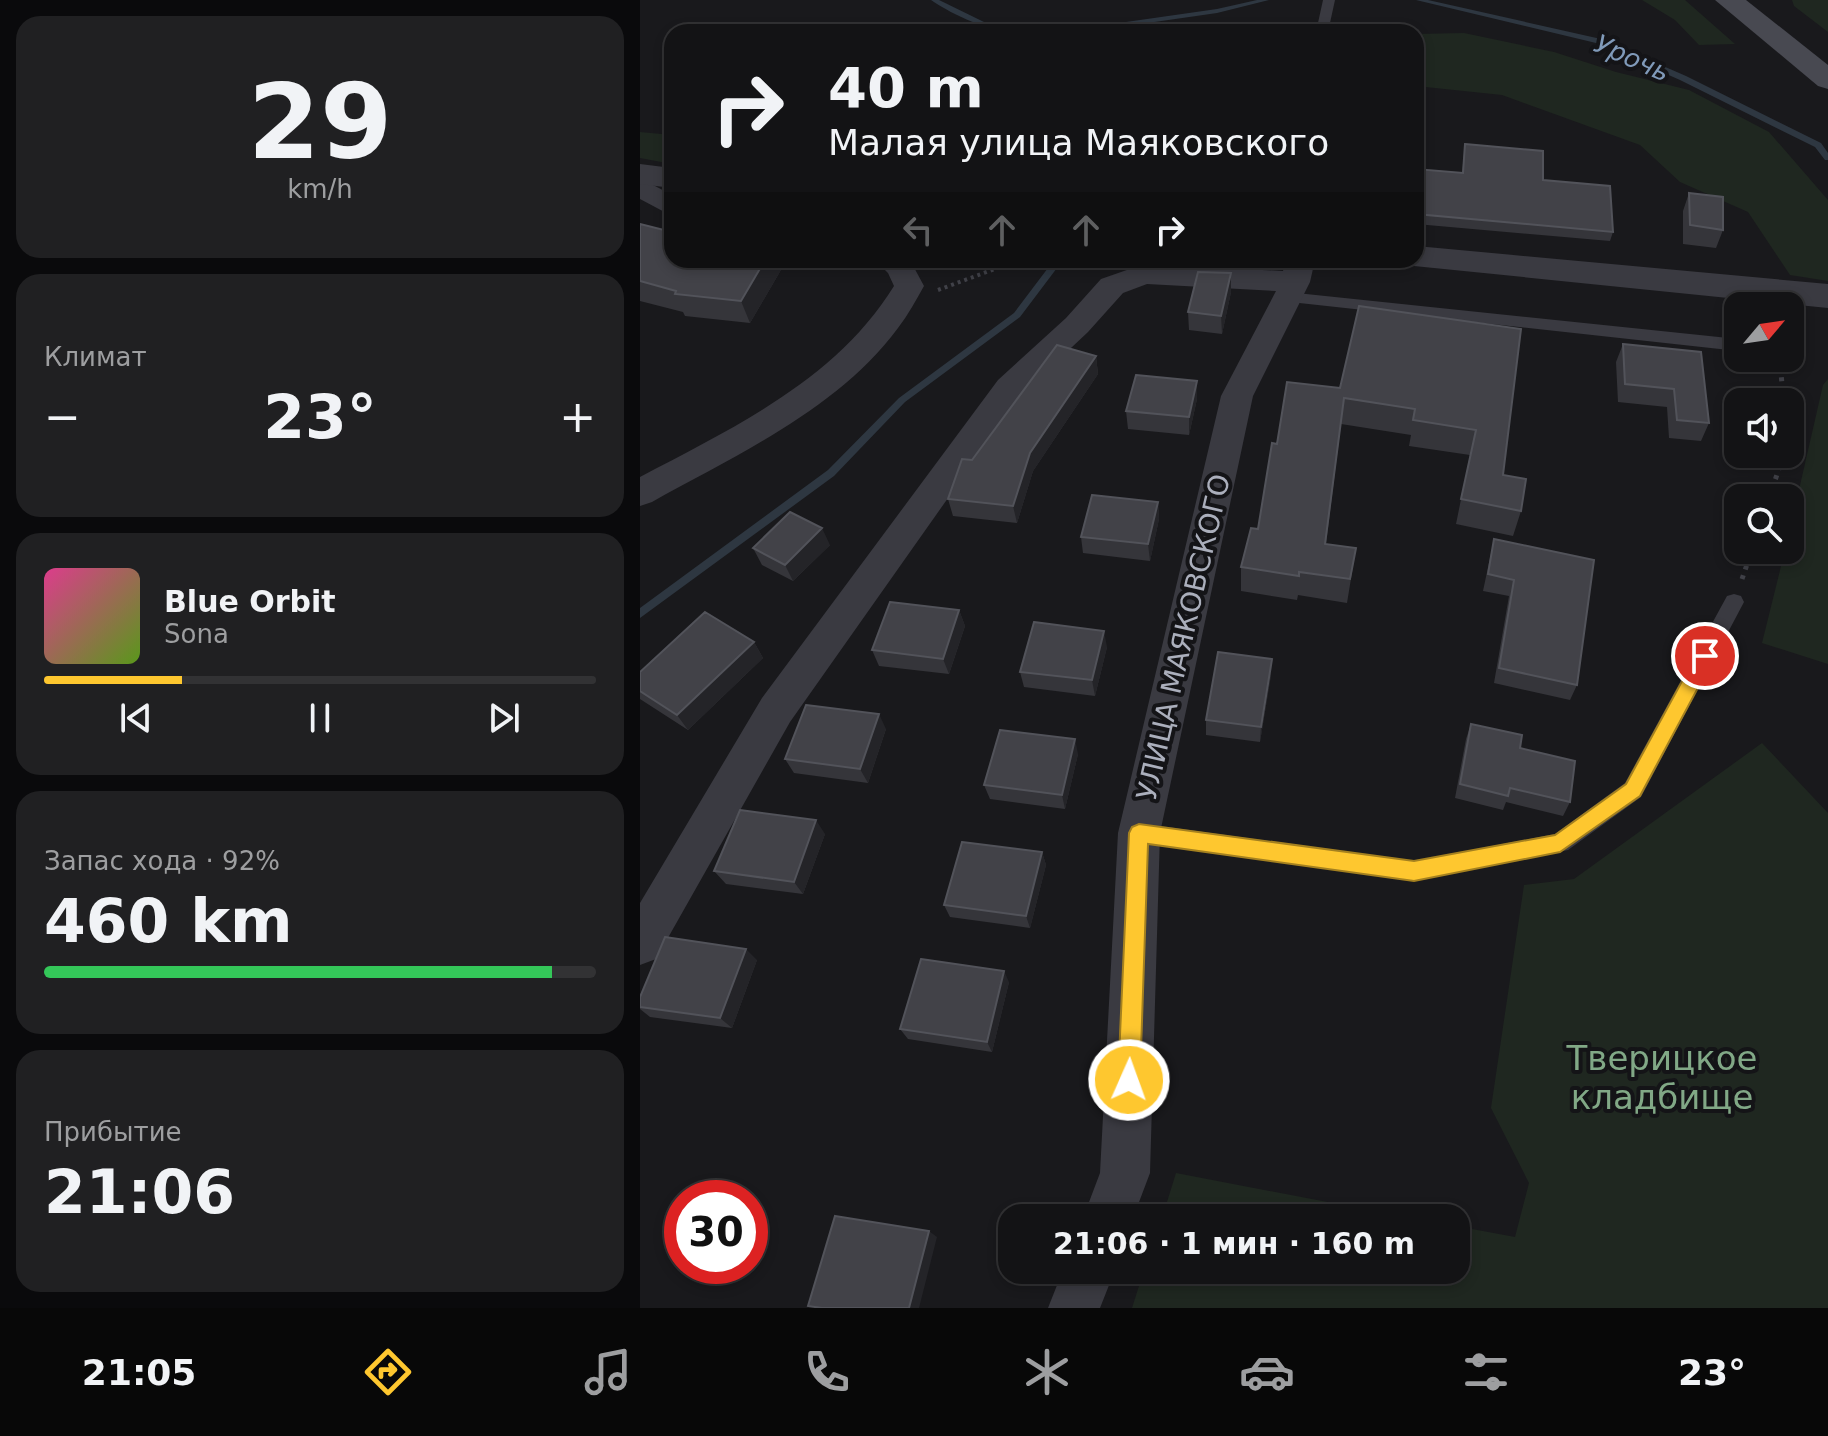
<!DOCTYPE html>
<html lang="ru">
<meta charset="utf-8">
<style>
body{margin:0;font-family:"DejaVu Sans",sans-serif;background:#202022;color:#f1f3f6;height:100vh;display:flex;flex-direction:column;font-size:30px;white-space:nowrap}
*{box-sizing:border-box;margin:0}
p{font-size:26px;color:#9d9ea0}
.icon{flex:none;width:44px;height:44px;fill:none;stroke:currentColor;stroke-width:2;stroke-linecap:round;stroke-linejoin:round}
.map{position:relative;flex:1;overflow:hidden}
.side{display:flex;flex-direction:column;gap:16px;padding:16px;background:#0a0a0c;width:640px}
.side>*{flex:none}
.top-card{position:absolute;left:24px;top:24px;width:760px;height:244px;border-radius:24px;box-shadow:0 4px 12px #0003,0 0 0 2px #323234;background:#131315;color:#f1f3f6;overflow:hidden}
.needle{width:52px;rotate:61deg}
.buttons{position:absolute;left:1084px;top:292px;display:grid;gap:16px}
.buttons a{display:grid;place-items:center;width:80px;height:80px;border-radius:16px;background:#131315;box-shadow:0 4px 12px #0003,0 0 0 2px #323234;font-size:40px}
.speed{position:absolute;left:24px;top:1180px;display:flex;gap:16px;font-size:40px;font-weight:700;text-align:center}
.speed>*{display:grid;place-content:center;width:104px;height:104px;border-radius:50%;background:#131315;box-shadow:0 4px 12px #0003,0 0 0 2px #323234;line-height:1}
.speed .limit{border:12px solid #d22;background:#fff;color:#111}
.pin{position:absolute;display:grid;place-items:center;width:68px;height:68px;color:#fff;margin:-34px;border:4px solid #fff;border-radius:50%;box-shadow:0 2px 8px #0007}
.me{position:absolute;width:88px;margin:-44px;rotate:2deg;stroke-linejoin:round;filter:drop-shadow(0 0 6px #0008)}
.turn{display:flex;align-items:center;gap:28px;height:168px;padding:0 32px;font-size:36px}
.turn .icon{width:104px;height:104px;stroke-width:2.5}
.turn b{display:block;font-size:56px;line-height:68px}
.lanes{display:flex;align-items:center;height:76px;padding:0 32px;background:#0003;justify-content:center;gap:40px;direction:ltr}
.lanes .off{opacity:.35}
.big{font-size:60px;font-weight:600;line-height:1.1}
.side .tile{flex:1;display:flex;flex-direction:column;justify-content:center;gap:12px;min-width:0;padding:0 28px;border-radius:24px;background:#202022}
.side .dial{align-items:center;gap:0}
.dial b{font-size:104px;line-height:1}
.song{display:flex;align-items:center;gap:24px}
.cover{width:96px;height:96px;border-radius:12px;background:linear-gradient(135deg,hsl(330 70% 55%),hsl(90 70% 35%))}
.played{height:8px;border-radius:4px;background:linear-gradient(90deg,#fec72f 25%,#323234 25%)}
.keys{display:flex;justify-content:space-around;direction:ltr}
.heat{display:flex;justify-content:space-between;align-items:center;font-size:44px;direction:ltr}
.charge{height:12px;border-radius:6px;background:linear-gradient(90deg,#34c759 92%,#323234 0)}
.trip{position:absolute;left:358px;top:1204px;width:472px;height:80px;border-radius:24px;background:#131315;box-shadow:0 4px 12px #0003,0 0 0 2px #323234;font-weight:600;line-height:80px;text-align:center}
.tab-bar{display:flex;height:128px;justify-content:space-around;align-items:center;background:#080808;color:#9d9ea0}
.tab-bar .icon{width:56px;height:56px}
.tab-bar .current{color:#fec72f}
.tab-bar b{font-size:36px;color:#f1f3f6}
main{display:flex;flex:1;min-height:0}
.map>svg:first-child{display:block}
</style>
<main>
<section class="side">
<div class="tile dial"><b>29</b><p>km/h</p></div>
<div class="tile"><p>Климат</p>
<div class="heat"><a>−</a><b class="big">23°</b><a>+</a></div>
</div>
<div class="tile">
<div class="song"><i class="cover"></i><div><b>Blue Orbit</b><p>Sona</p></div></div>
<div class="played"></div>
<div class="keys"><svg class="icon" aria-label="previous" viewBox="0 0 24 24"><path d="M18 5L8 12l10 7zM5 5v14"/></svg><svg class="icon" aria-label="pause" viewBox="0 0 24 24"><path d="M8 5v14M16 5v14"/></svg><svg class="icon" aria-label="next" viewBox="0 0 24 24"><path d="M6 5l10 7-10 7zM19 5v14"/></svg></div>
</div>
<div class="tile"><p>Запас хода · 92%</p><b class="big">460 km</b><div class="charge"></div></div>
<div class="tile"><p>Прибытие</p><b class="big">21:06</b></div>
</section>
<div class="map">
<svg width="1188" height="1308" viewBox="0 0 1188 1308">
<rect width="100%" height="100%" fill="#19191c"/>
<!-- green -->
<path fill="#1f2720" d="M 1002,0 L 1045,0 L 1095,44 L 1059,45 L 1035,20 Z
M 1152,0 L 1188,0 L 1188,32 L 1154,6 Z
M 824,33 L 914,52 L 976,72 L 1049,90 L 1129,132 L 1188,200 L 1188,281 L 1150,275 L 1108,212 L 1040,182 L 1000,145 L 862,95 L 776,86 L 776,34 Z
M 0,132 L 32,135 L 32,164 L 0,158 Z
M 1188,379 L 1188,664 L 1122,643 L 1145,550 L 1150,550 L 1150,529 L 1183,385 Z
M 1122,743 L 1188,813 L 1188,1308 L 492,1308 L 504,1270 L 816,1270 L 816,1226 L 875,1237 L 889,1183 L 851,1108 L 884,885 L 934,879 Z
M 536,1173 L 771,1218 L 522,1218 Z"/>
<g fill="none" stroke-linecap="round" stroke-linejoin="round">
<!-- stream -->
<path fill="#2e3741" fill-rule="evenodd" d="M 291,0 L 299,0 L 344,22 L 384,32 C 350,32 318,18 291,0 Z
M 617,0 L 629,0 L 577,13 L 445,32 L 426,32 L 430,30 L 577,9 Z
M 776,0 L 788,0 L 961,39 L 1046,76 L 1181,143 L 1188,153 L 1188,160 L 1185,160 L 1175,147 L 1040,80 L 956,43 Z
M 414,260 L 423,260 L 380,317 L 265,402 L 194,476 L 0,618 L 0,608 L 188,470 L 259,398 L 374,313 Z"/>
<!-- path-far1 -->
<path stroke="#404148" stroke-width="4" stroke-dasharray="3 4" stroke-linecap="butt" d="M 298,290 L 379,260
M 1151,330 L 1154,321"/>
<!-- path -->
<path stroke="#404148" stroke-width="5" stroke-dasharray="4 6" stroke-linecap="butt" d="M 1150,334 L 1152,328
M 1143,358 L 1140,365 L 1144,402
M 1129,498 L 1144,454
M 1102,579 L 1112,550"/>
<!-- service -->
<path fill="#3a3a41" fill-rule="evenodd" d="M 683,0 L 695,0 L 688,32 L 676,32 Z
M 647,292 L 1098,339 L 1098,351 L 641,301 L 641,293 Z
M 1094,594 L 1101,596 L 1104,602 L 1001,797 L 928,850 L 774,881 L 499,843 L 491,840 L 488,833 L 491,826 L 499,823 L 774,861 L 915,834 L 985,783 L 1087,596 Z"/>
<!-- minor -->
<path fill="#3a3a41" fill-rule="evenodd" d="M 0,178 L 32,195 L 32,216 L 0,199 Z
M 235,260 L 270,260 L 284,286 C 276,300 268,315 258,328 C 198,409 98,454 12,502 L 0,506 L 0,477 C 94,427 196,380 254,286 L 248,273 Z
M 645,260 L 675,260 L 670,282 L 613,396 L 520,833 L 510,1173 L 493,1218 L 443,1218 L 460,1173 L 478,833 L 581,396 L 636,291 L 507,284 L 483,293 L 448,332 L 380,396 L 150,722 L 16,959 L 0,965 L 0,903 L 122,698 L 358,380 L 426,318 L 461,279 L 504,264 L 643,271 Z
M 423,1270 L 475,1270 L 460,1308 L 408,1308 Z"/>
<!-- tertiary -->
<path fill="#3a3a41" fill-rule="evenodd" d="M 0,164 L 32,168 L 32,188 L 0,184 Z
M 776,246 L 1188,284 L 1188,308 L 764,265 L 761,260 L 776,260 Z"/>
<!-- secondary -->
<path fill="#484951" fill-rule="evenodd" d="M 1075,0 L 1106,0 L 1188,65 L 1188,89 L 1178,86 Z"/>
</g>
<!-- wall -->
<path fill="#35353a" d="M 825,144 L 903,180 L 973,232 L 970,241 L 776,224 L 776,169 L 822,173 Z
M 1049,193 L 1083,230 L 1076,248 L 1043,244 L 1043,211 Z
M 0,224 L 32,260 L 144,260 L 145,263 L 110,323 L 45,316 L 43,312 L 0,301 Z
M 591,292 L 582,334 L 549,330 L 548,312 Z
M 881,329 L 863,475 L 881,511 L 873,536 L 816,524 L 830,455 L 769,446 L 771,435 L 701,424 L 686,544 L 716,548 L 707,603 L 658,595 L 657,600 L 601,591 L 601,567 L 618,529 L 637,444 L 700,388 Z
M 983,344 L 1061,352 L 1069,423 L 1061,441 L 1029,438 L 1027,407 L 978,402 L 976,362 Z
M 456,356 L 458,374 L 393,471 L 377,523 L 313,516 L 308,499 L 332,460 Z
M 557,381 L 557,399 L 549,435 L 488,429 L 486,411 Z
M 518,502 L 519,519 L 510,561 L 443,553 L 441,537 Z
M 854,539 L 937,685 L 930,700 L 854,683 L 869,596 L 843,591 Z
M 190,545 L 153,581 L 122,565 L 113,548 Z
M 319,610 L 325,626 L 309,674 L 239,666 L 232,650 Z
M 114,642 L 123,658 L 48,730 L 0,699 L 0,672 Z
M 467,647 L 455,696 L 384,687 L 380,672 Z
M 631,675 L 620,742 L 566,735 L 566,720 Z
M 831,724 L 880,748 L 930,802 L 923,816 L 866,802 L 863,810 L 815,798 L 826,739 Z
M 246,729 L 228,783 L 154,773 L 145,759 Z
M 438,754 L 425,809 L 350,799 L 344,785 Z
M 185,834 L 163,894 L 86,884 L 74,871 Z
M 402,852 L 406,865 L 390,928 L 310,917 L 304,905 Z
M 117,960 L 92,1028 L 10,1017 L 0,1009 L 0,997 Z
M 369,982 L 352,1052 L 268,1039 L 260,1029 Z"/>
<!-- shaded-wall -->
<path fill="#242428" d="M 125,260 L 144,260 L 145,263 L 110,323 L 101,301 Z
M 591,273 L 591,292 L 582,334 L 581,316 Z
M 456,356 L 458,374 L 393,471 L 377,523 L 373,506 L 390,453 Z
M 557,381 L 557,399 L 549,435 L 549,417 Z
M 518,502 L 519,519 L 510,561 L 508,544 Z
M 182,528 L 190,545 L 153,581 L 145,565 Z
M 319,610 L 325,626 L 309,674 L 303,659 Z
M 464,631 L 467,647 L 455,696 L 452,680 Z
M 114,642 L 123,658 L 48,730 L 37,715 Z
M 632,659 L 631,675 L 620,742 L 621,727 Z
M 239,714 L 246,729 L 228,783 L 220,769 Z
M 435,739 L 438,754 L 425,809 L 422,795 Z
M 176,820 L 185,834 L 163,894 L 154,882 Z
M 402,852 L 406,865 L 390,928 L 386,916 Z
M 106,949 L 117,960 L 92,1028 L 80,1018 Z
M 364,971 L 369,982 L 352,1052 L 347,1042 Z
M 289,1231 L 297,1237 L 279,1308 L 269,1308 Z"/>
<!-- building -->
<path fill="#424248" stroke="#52535a" stroke-width="2" d="M 825,144 L 903,151 L 903,180 L 970,186 L 973,232 L 776,214 L 776,169 L 823,173 Z
M 1049,193 L 1083,197 L 1083,230 L 1050,225 Z
M 0,224 L 32,232 L 32,260 L 125,260 L 101,301 L 35,294 L 36,291 L 0,281 Z
M 558,272 L 591,273 L 581,316 L 548,312 Z
M 719,306 L 881,329 L 863,475 L 886,479 L 881,511 L 821,499 L 836,430 L 773,420 L 775,409 L 704,398 L 685,544 L 716,548 L 710,579 L 659,572 L 659,576 L 601,567 L 611,528 L 618,529 L 632,443 L 637,444 L 647,382 L 700,388 Z
M 983,344 L 1061,352 L 1069,423 L 1037,420 L 1034,389 L 985,384 Z
M 417,345 L 456,356 L 390,453 L 373,506 L 308,499 L 322,459 L 332,460 Z
M 496,375 L 557,381 L 549,417 L 486,411 Z
M 452,495 L 518,502 L 508,544 L 441,537 Z
M 150,512 L 182,528 L 145,565 L 113,548 Z
M 854,539 L 954,560 L 937,685 L 859,668 L 874,580 L 848,574 Z
M 250,602 L 319,610 L 303,659 L 232,650 Z
M 65,612 L 114,642 L 37,715 L 0,691 L 0,672 Z
M 394,622 L 464,631 L 452,680 L 380,672 Z
M 578,652 L 632,659 L 621,727 L 566,720 Z
M 166,705 L 239,714 L 220,769 L 145,759 Z
M 831,724 L 882,735 L 880,748 L 935,761 L 930,802 L 870,788 L 868,796 L 820,784 Z
M 360,730 L 435,739 L 422,795 L 344,785 Z
M 100,810 L 176,820 L 154,882 L 74,871 Z
M 322,842 L 402,852 L 386,916 L 304,905 Z
M 25,937 L 106,949 L 80,1018 L 0,1007 L 0,997 Z
M 281,959 L 364,971 L 347,1042 L 260,1029 Z
M 195,1216 L 289,1231 L 269,1308 L 182,1308 L 168,1306 Z"/>
<!-- route -->
<path fill="#fec72f" stroke="#a5811f" stroke-width="2" d="M 1065,648 L 1072,650 L 1075,656 L 1000,796 L 920,852 L 774,881 L 508,844 L 500,1080 L 497,1088 L 489,1091 L 481,1088 L 478,1080 L 489,833 L 492,827 L 499,824 L 774,861 L 915,835 L 986,784 L 1059,650 Z"/>
<g text-anchor="middle" stroke-width="8" stroke-linejoin="round" paint-order="stroke">
<!-- far-water labels -->
<g font-size="26" font-style="italic" fill="#809ab9" stroke="#141417">
<text transform="translate(992 58) rotate(24)" y="9">Урочь</text>
</g>
<!-- street labels -->
<g font-size="28" fill="#abafbc" stroke="#141417">
<text transform="translate(543 637) rotate(-77)" y="10">УЛИЦА МАЯКОВСКОГО</text>
</g>
<!-- near-park labels -->
<g font-size="34" fill="#81a886" stroke="#141417">
<text x="1022" y="1070">Тверицкое<tspan x="1022" dy="39">кладбище</tspan></text>
</g>
</g>
</svg>
<div class="buttons">
<a><svg class="needle" viewBox="-14 -14 28 28"><path d="M0-13l5 13h-10z" fill="#e53935"/><path d="M0 13l5-13h-10z" fill="#9d9ea0"/></svg></a>
<a><svg class="icon" aria-label="sound" viewBox="0 0 24 24"><path d="M4 9h4l5-4v14l-5-4H4zM17 9q2 3 0 6"/></svg></a>
<a><svg class="icon" aria-label="search" viewBox="0 0 24 24"><circle cx="10" cy="10" r="6"/><path d="M15 15l6 6"/></svg></a>
</div>
<div class="speed"><div class="limit">30</div></div>
<div class="pin" style="left:1065px;top:656px;background:#d93025"><svg class="icon" aria-label="arrive" viewBox="0 0 24 24"><path d="M6 21V4h12l-3 4 3 4H6"/></svg></div>
<svg class="me" style="left:489px;top:1080px" viewBox="-20 -20 40 40"><circle r="17" fill="#fec72f" stroke="#fff" stroke-width="3"/><path d="M0-11L8 9 0 5-8 9z" fill="#fff"/></svg>
<div class="trip">21:06 · 1 мин · 160 m</div>
<div class="top-card">
<div class="turn"><svg class="icon" aria-label="right" viewBox="0 0 24 24"><path d="M7 20v-9h11M14 6l5 5-5 5"/></svg><div><b>40 m</b>Малая улица Маяковского</div></div>
<div class="lanes"><svg class="icon off" aria-label="left" viewBox="0 0 24 24"><path d="M17 20v-9H6M10 6l-5 5 5 5"/></svg><svg class="icon off" aria-label="ahead" viewBox="0 0 24 24"><path d="M12 20V5M6 11l6-6 6 6"/></svg><svg class="icon off" aria-label="ahead" viewBox="0 0 24 24"><path d="M12 20V5M6 11l6-6 6 6"/></svg><svg class="icon" aria-label="right" viewBox="0 0 24 24"><path d="M7 20v-9h11M14 6l5 5-5 5"/></svg></div>
</div>
</div>
</main>
<nav class="tab-bar">
<b>21:05</b>
<svg class="icon current" aria-label="directions" viewBox="0 0 24 24"><path d="M12 3l9 9-9 9-9-9zM9 14v-3h6M13 9l2 2-2 2"/></svg>
<svg class="icon" aria-label="music" viewBox="0 0 24 24"><path d="M9 18V5l10-2v13"/><circle cx="6" cy="18" r="3"/><circle cx="16" cy="16" r="3"/></svg>
<svg class="icon" aria-label="phone" viewBox="0 0 24 24"><path d="M5 4h4l2 5-3 2q2 4 5 5l2-3 5 2v4C11 20 4 13 5 4z"/></svg>
<svg class="icon" aria-label="climate" viewBox="0 0 24 24"><path d="M12 3v18M4 7l16 10M4 17L20 7"/></svg>
<svg class="icon" aria-label="car" viewBox="0 0 24 24"><path d="M5 17H2v-5l4-1 3-4h7l3 4 3 1v5h-3M9 17h6M6 11h13"/><circle cx="7" cy="17" r="2"/><circle cx="17" cy="17" r="2"/></svg>
<svg class="icon" aria-label="filters" viewBox="0 0 24 24"><path d="M4 7h16M4 17h16"/><circle cx="9" cy="7" r="2"/><circle cx="15" cy="17" r="2"/></svg>
<b>23°</b>
</nav>
